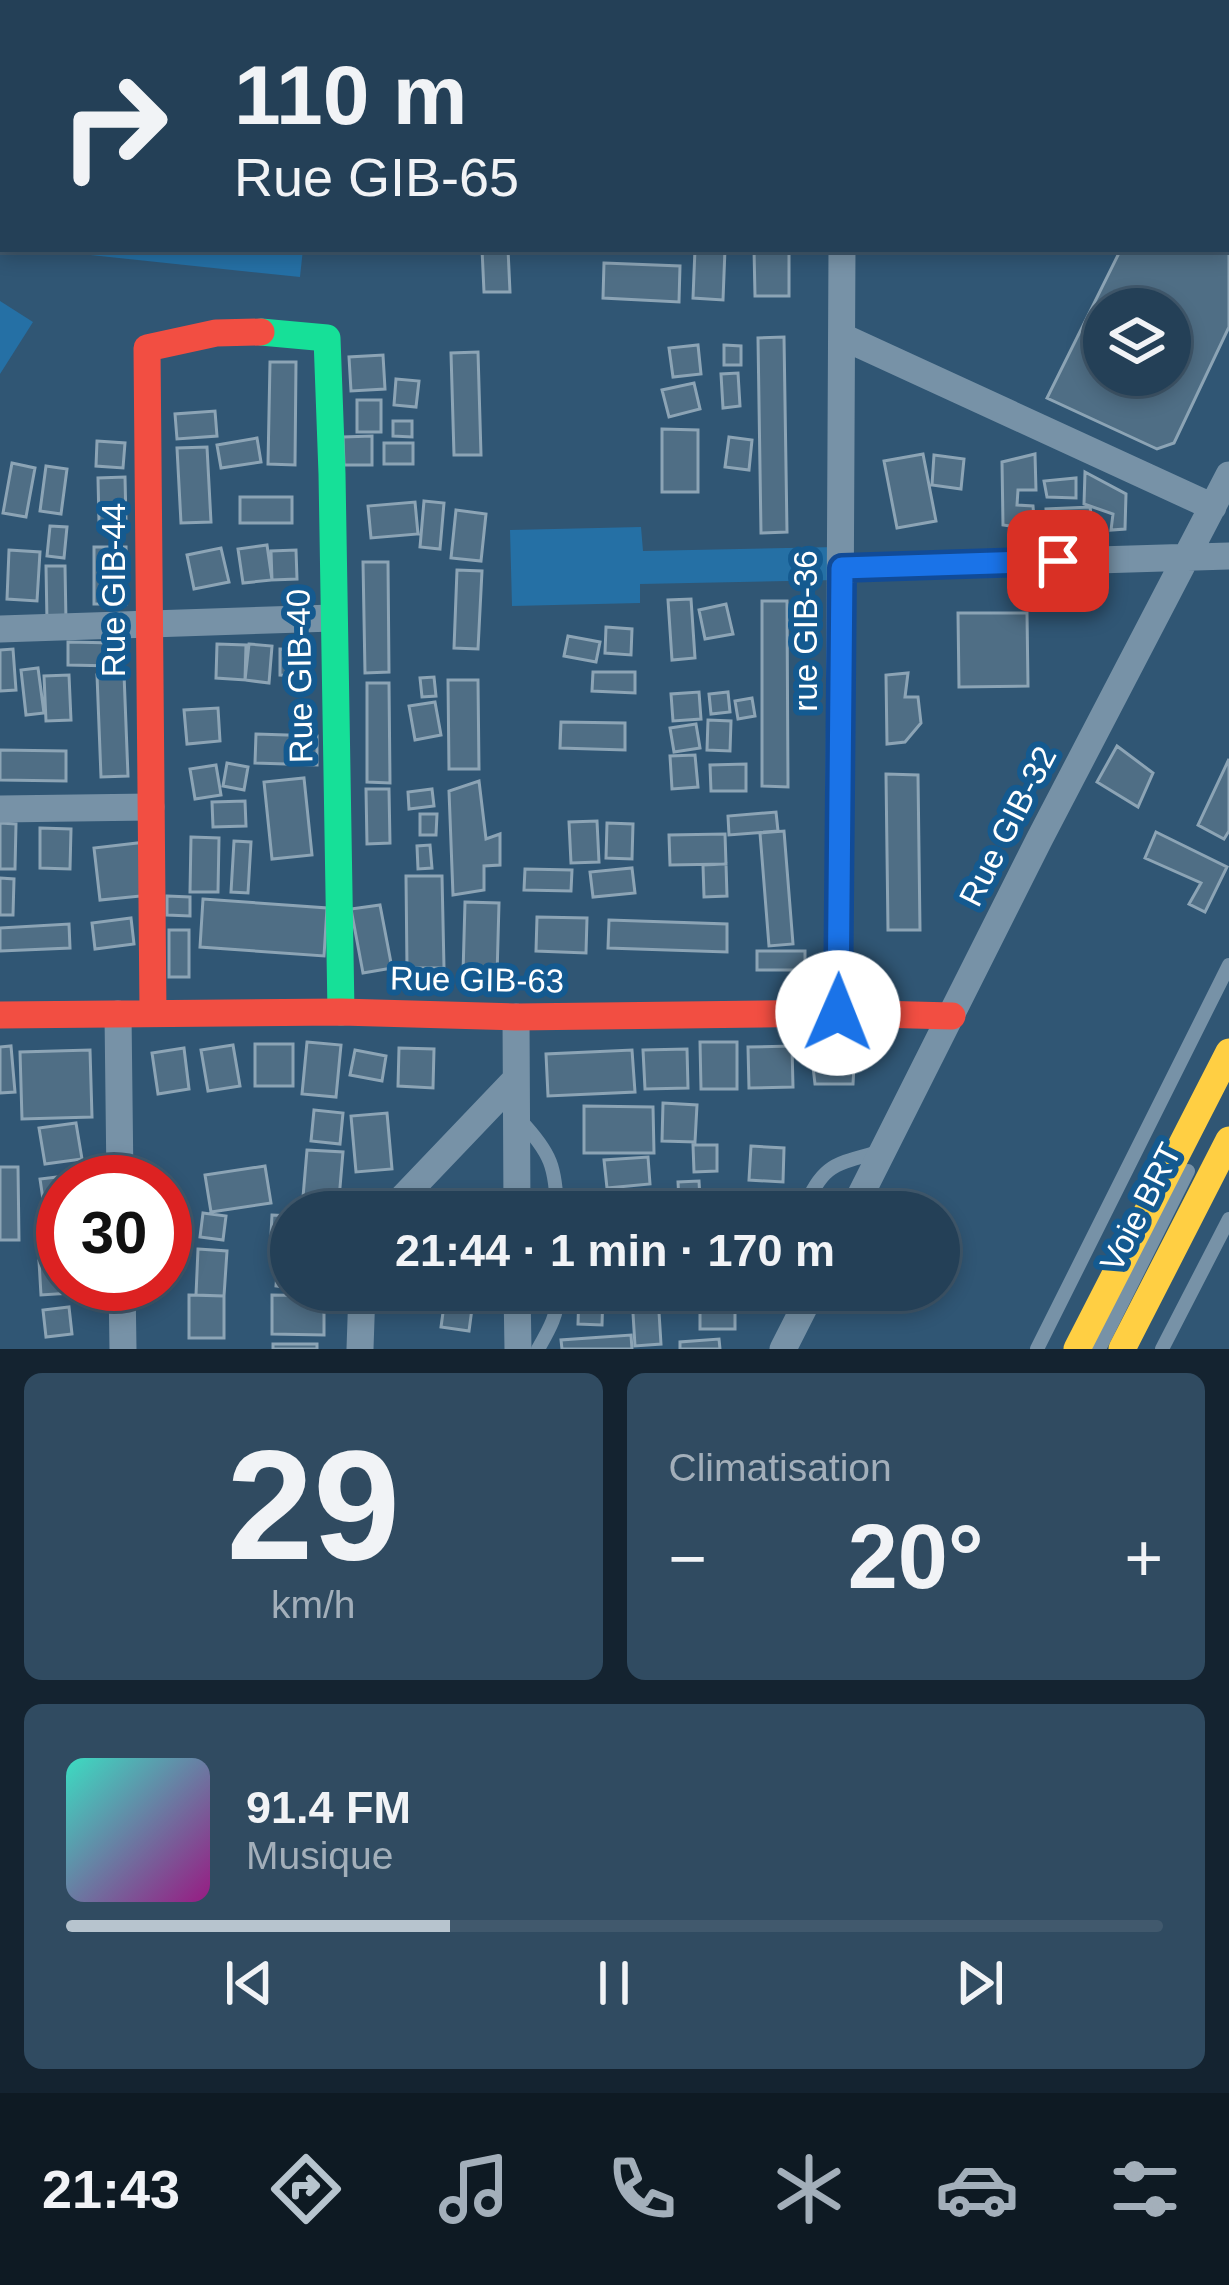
<!DOCTYPE html>
<html lang="fr">
<meta charset="utf-8">
<style>
body{margin:0;font-family:Arial,sans-serif;background:#304b61;color:#f1f3f6;height:100vh;display:flex;flex-direction:column;font-size:45px;white-space:nowrap}
*{box-sizing:border-box;margin:0}
p{font-size:39px;color:#a3afba}
.icon{flex:none;width:66px;height:66px;fill:none;stroke:currentColor;stroke-width:2;stroke-linecap:round;stroke-linejoin:round}
.map{position:relative;height:1349px;overflow:hidden}
.panel{display:flex;flex-direction:column;gap:24px;padding:24px;background:#142330;flex:1}
.panel>*{flex:none}
.banner{position:absolute;left:0px;top:0px;width:1230px;height:252px;box-shadow:0 6px 18px #0003,0 0 0 3px #41596d;background:#244057;color:#f1f3f6;overflow:hidden}
.tools{position:absolute;left:1083px;top:288px;display:grid;gap:24px}
.tools a{display:grid;place-items:center;width:108px;height:108px;border-radius:50%;background:#244057;box-shadow:0 6px 18px #0003,0 0 0 3px #41596d;font-size:60px}
.speed{position:absolute;left:36px;top:1155px;display:flex;gap:24px;font-size:60px;font-weight:700;text-align:center}
.speed>*{display:grid;place-content:center;width:156px;height:156px;border-radius:50%;background:#244057;box-shadow:0 6px 18px #0003,0 0 0 3px #41596d;line-height:1}
.speed .limit{border:18px solid #d22;background:#fff;color:#111}
.pin{position:absolute;display:grid;place-items:center;width:102px;height:102px;color:#fff;margin:-51px;border-radius:24px;box-shadow:0 6px 18px #0006}
.me{position:absolute;width:132px;margin:-66px;rotate:1deg;stroke-linejoin:round;filter:drop-shadow(0 0 9px #0008)}
.turn{display:flex;align-items:center;gap:42px;height:252px;padding:0 36px;font-size:54px}
.turn .icon{width:156px;height:156px;stroke-width:2.5}
.turn b{display:block;font-size:84px;line-height:102px}
.big{font-size:90px;font-weight:700;line-height:1.1}
.panel .tile{flex:1;display:flex;flex-direction:column;justify-content:center;gap:18px;min-width:0;padding:0 42px;border-radius:18px;background:#304b61}
.panel .dial{align-items:center;gap:0}
.dial b{font-size:156px;line-height:1}
.song{display:flex;align-items:center;gap:36px}
.cover{width:144px;height:144px;border-radius:18px;background:linear-gradient(135deg,hsl(170 70% 55%),hsl(310 70% 35%))}
.played{height:12px;border-radius:6px;background:linear-gradient(90deg,#b7c4ce 35%,#41596d 35%)}
.keys{display:flex;justify-content:space-around;direction:ltr}
.heat{display:flex;justify-content:space-between;align-items:center;font-size:66px;direction:ltr}
.panel .tiles{flex:1;display:grid;gap:24px;grid-template-columns:1fr 1fr}
.tile:last-child{grid-column:span 2}
.trip{position:absolute;left:270px;top:1191px;width:690px;height:120px;border-radius:60px;background:#244057;box-shadow:0 6px 18px #0003,0 0 0 3px #41596d;font-weight:700;line-height:120px;text-align:center}
.dock{display:flex;height:192px;justify-content:space-around;align-items:center;background:#0e1a23;color:#a3afba}
.dock .icon{width:84px;height:84px}
.dock .selected{color:#b7c4ce}
.dock b{font-size:54px;color:#f1f3f6}
.map>svg:first-child{display:block}
</style>
<div class="map">
<svg width="1229" height="1349" viewBox="0 0 1229 1349">
<rect width="100%" height="100%" fill="#305674"/>
<!-- green -->
<path fill="#2570a5" d="M 82,249 L 303,249 L 300,277 L 81,254 Z
M 0,301 L 33,322 L 0,374 Z
M 641,527 L 643,551 L 837,547 L 838,580 L 640,584 L 640,603 L 512,606 L 510,530 Z"/>
<!-- building -->
<path fill="#4f6e85" stroke="#8ca4b5" stroke-width="3" fill-rule="evenodd" d="M 482,249 L 508,249 L 510,292 L 484,292 Z
M 695,249 L 725,249 L 723,300 L 693,298 Z
M 754,249 L 789,249 L 789,296 L 755,296 Z
M 1121,249 L 1218,249 L 1229,254 L 1229,327 L 1174,443 L 1157,449 L 1047,398 ZM 1104,309 L 1170,309 L 1170,375 L 1104,375 Z
M 604,263 L 680,266 L 679,302 L 603,298 Z
M 784,337 L 787,532 L 761,533 L 758,338 Z
M 698,345 L 701,374 L 673,377 L 669,348 Z
M 724,345 L 741,346 L 741,365 L 724,365 Z
M 478,352 L 481,455 L 454,455 L 451,353 Z
M 383,355 L 385,389 L 351,391 L 349,357 Z
M 270,362 L 296,362 L 295,465 L 268,464 Z
M 738,373 L 740,406 L 723,408 L 721,374 Z
M 396,379 L 419,381 L 416,407 L 394,405 Z
M 694,383 L 700,409 L 669,417 L 662,390 Z
M 357,400 L 381,400 L 381,432 L 357,432 Z
M 215,411 L 217,436 L 177,439 L 175,414 Z
M 393,421 L 412,421 L 412,437 L 393,436 Z
M 662,429 L 698,430 L 698,492 L 662,492 Z
M 372,436 L 372,465 L 344,465 L 343,437 Z
M 729,437 L 752,440 L 749,470 L 725,467 Z
M 257,438 L 261,462 L 221,468 L 217,445 Z
M 97,441 L 125,443 L 123,468 L 96,466 Z
M 384,443 L 413,443 L 413,464 L 384,464 Z
M 207,447 L 211,522 L 181,523 L 177,448 Z
M 923,454 L 936,521 L 897,528 L 884,461 Z
M 1035,454 L 1036,490 L 1018,490 L 1017,505 L 1033,506 L 1035,530 L 1003,525 L 1002,462 Z
M 934,455 L 964,459 L 961,489 L 932,485 Z
M 12,463 L 35,468 L 26,517 L 3,513 Z
M 46,466 L 67,469 L 61,514 L 40,511 Z
M 1085,472 L 1126,494 L 1125,529 L 1111,530 L 1113,514 L 1084,504 Z
M 125,477 L 126,521 L 99,522 L 98,478 Z
M 1076,478 L 1076,498 L 1047,497 L 1044,481 Z
M 240,497 L 292,497 L 292,523 L 240,523 Z
M 424,501 L 444,503 L 440,549 L 420,547 Z
M 415,502 L 418,534 L 371,538 L 368,506 Z
M 1090,507 L 1093,528 L 1047,531 L 1046,509 Z
M 456,510 L 486,514 L 481,561 L 451,558 Z
M 50,526 L 67,527 L 64,558 L 47,556 Z
M 267,545 L 272,580 L 243,583 L 238,549 Z
M 94,547 L 126,547 L 126,604 L 94,604 Z
M 221,548 L 229,582 L 194,589 L 187,555 Z
M 9,550 L 40,552 L 37,601 L 7,599 Z
M 296,550 L 297,579 L 272,580 L 271,551 Z
M 363,562 L 388,562 L 389,672 L 365,673 Z
M 46,566 L 65,566 L 66,622 L 47,622 Z
M 457,570 L 482,571 L 478,649 L 454,648 Z
M 691,599 L 695,658 L 672,660 L 668,600 Z
M 762,601 L 787,601 L 788,787 L 762,786 Z
M 726,604 L 733,634 L 705,639 L 699,610 Z
M 958,613 L 1027,613 L 1028,686 L 959,687 Z
M 606,627 L 632,629 L 631,655 L 605,653 Z
M 568,636 L 600,642 L 596,662 L 564,656 Z
M 68,642 L 115,643 L 114,666 L 68,665 Z
M 217,644 L 246,645 L 245,680 L 216,678 Z
M 249,644 L 272,646 L 269,683 L 245,680 Z
M 13,649 L 16,690 L 0,691 L 0,650 Z
M 280,649 L 299,650 L 299,676 L 280,675 Z
M 38,668 L 44,713 L 26,715 L 21,670 Z
M 593,672 L 635,672 L 635,693 L 592,691 Z
M 908,673 L 905,697 L 918,697 L 921,723 L 905,742 L 887,744 L 886,675 Z
M 124,674 L 128,776 L 101,777 L 97,675 Z
M 69,675 L 71,720 L 46,721 L 44,676 Z
M 434,677 L 436,696 L 422,697 L 420,678 Z
M 448,680 L 478,680 L 479,769 L 449,769 Z
M 367,683 L 389,683 L 390,783 L 367,782 Z
M 699,692 L 701,719 L 673,721 L 671,694 Z
M 728,692 L 730,712 L 711,714 L 709,694 Z
M 752,698 L 755,716 L 738,719 L 735,701 Z
M 435,702 L 441,735 L 415,740 L 409,706 Z
M 218,708 L 220,741 L 187,744 L 184,710 Z
M 708,720 L 731,721 L 730,751 L 707,750 Z
M 561,722 L 625,723 L 625,750 L 560,748 Z
M 696,724 L 700,748 L 674,752 L 670,728 Z
M 256,734 L 317,736 L 317,765 L 255,763 Z
M 1117,746 L 1153,773 L 1138,807 L 1097,782 Z
M 0,750 L 66,751 L 66,781 L 0,780 Z
M 695,755 L 698,787 L 672,789 L 670,756 Z
M 1229,759 L 1229,831 L 1224,839 L 1198,825 Z
M 227,763 L 248,767 L 244,790 L 223,786 Z
M 746,764 L 746,791 L 711,791 L 710,765 Z
M 216,765 L 221,795 L 195,799 L 190,769 Z
M 886,774 L 918,775 L 920,930 L 888,930 Z
M 304,778 L 312,855 L 272,859 L 264,782 Z
M 479,781 L 486,839 L 500,834 L 500,865 L 484,866 L 484,890 L 453,895 L 449,791 Z
M 366,789 L 389,789 L 390,843 L 367,844 Z
M 432,789 L 434,806 L 409,809 L 408,792 Z
M 245,801 L 246,826 L 213,827 L 212,802 Z
M 776,812 L 778,831 L 729,835 L 728,816 Z
M 420,814 L 437,814 L 436,835 L 420,835 Z
M 597,821 L 599,862 L 571,863 L 569,822 Z
M 0,823 L 16,824 L 15,869 L 0,869 Z
M 607,823 L 633,824 L 632,859 L 606,858 Z
M 40,828 L 71,829 L 70,869 L 40,868 Z
M 784,831 L 793,944 L 769,946 L 760,833 Z
M 1156,832 L 1227,867 L 1205,912 L 1189,904 L 1201,883 L 1145,858 Z
M 725,834 L 726,864 L 670,865 L 669,835 Z
M 191,837 L 219,838 L 218,892 L 190,892 Z
M 234,841 L 251,842 L 248,893 L 231,892 Z
M 146,842 L 151,895 L 100,900 L 94,848 Z
M 430,845 L 432,868 L 418,869 L 417,846 Z
M 726,864 L 727,896 L 704,897 L 703,865 Z
M 632,868 L 635,893 L 593,897 L 590,872 Z
M 525,869 L 572,870 L 571,891 L 524,890 Z
M 406,876 L 442,876 L 444,968 L 407,968 Z
M 0,878 L 14,879 L 13,915 L 0,915 Z
M 167,896 L 190,897 L 190,916 L 167,915 Z
M 203,899 L 327,908 L 324,956 L 200,947 Z
M 465,902 L 499,903 L 497,976 L 463,974 Z
M 380,905 L 392,968 L 363,973 L 351,909 Z
M 537,917 L 587,918 L 586,953 L 536,951 Z
M 131,918 L 134,944 L 95,949 L 92,923 Z
M 609,920 L 727,924 L 727,952 L 608,948 Z
M 69,924 L 70,948 L 0,951 L 0,928 Z
M 169,930 L 189,930 L 189,977 L 169,977 Z
M 757,951 L 805,951 L 805,970 L 757,970 Z
M 307,1042 L 341,1045 L 336,1097 L 302,1094 Z
M 700,1042 L 737,1042 L 737,1089 L 701,1089 Z
M 255,1044 L 293,1044 L 293,1086 L 255,1086 Z
M 233,1045 L 240,1086 L 208,1091 L 201,1050 Z
M 11,1046 L 15,1092 L 0,1093 L 0,1047 Z
M 792,1046 L 793,1087 L 749,1088 L 748,1047 Z
M 184,1048 L 189,1089 L 158,1094 L 152,1053 Z
M 399,1048 L 434,1049 L 433,1088 L 398,1086 Z
M 855,1048 L 853,1084 L 815,1084 L 811,1050 Z
M 687,1049 L 688,1088 L 645,1089 L 643,1050 Z
M 90,1050 L 92,1117 L 22,1119 L 20,1052 Z
M 355,1050 L 386,1056 L 382,1081 L 350,1075 Z
M 632,1050 L 635,1092 L 548,1096 L 546,1054 Z
M 663,1103 L 697,1105 L 695,1142 L 662,1141 Z
M 584,1106 L 653,1107 L 654,1153 L 584,1153 Z
M 314,1110 L 343,1113 L 340,1144 L 311,1141 Z
M 387,1113 L 392,1169 L 356,1172 L 351,1116 Z
M 76,1123 L 82,1159 L 45,1164 L 39,1128 Z
M 693,1145 L 717,1145 L 717,1171 L 694,1172 Z
M 751,1146 L 784,1148 L 783,1182 L 749,1180 Z
M 307,1150 L 343,1152 L 339,1199 L 303,1197 Z
M 648,1157 L 650,1184 L 607,1188 L 604,1160 Z
M 265,1166 L 271,1203 L 211,1212 L 205,1175 Z
M 0,1167 L 18,1167 L 19,1240 L 0,1240 Z
M 74,1175 L 75,1182 L 63,1182 L 63,1203 L 44,1206 L 40,1179 Z
M 699,1181 L 700,1199 L 679,1200 L 678,1182 Z
M 615,1191 L 660,1193 L 659,1212 L 614,1212 Z
M 707,1195 L 738,1195 L 738,1212 L 707,1212 Z
M 203,1213 L 226,1216 L 223,1240 L 200,1237 Z
M 272,1215 L 291,1216 L 291,1254 L 270,1253 Z
M 63,1222 L 63,1248 L 50,1250 L 46,1224 Z
M 198,1249 L 227,1251 L 224,1296 L 196,1295 Z
M 63,1260 L 63,1284 L 71,1284 L 71,1293 L 41,1295 L 39,1261 Z
M 278,1261 L 291,1262 L 291,1288 L 276,1286 Z
M 579,1292 L 603,1293 L 602,1325 L 578,1324 Z
M 189,1295 L 224,1296 L 224,1338 L 189,1338 Z
M 272,1295 L 324,1296 L 324,1335 L 272,1334 Z
M 658,1296 L 661,1344 L 635,1346 L 632,1297 Z
M 700,1297 L 735,1297 L 735,1329 L 700,1329 Z
M 445,1298 L 473,1301 L 469,1331 L 441,1327 Z
M 69,1307 L 72,1334 L 46,1337 L 43,1310 Z
M 631,1335 L 632,1349 L 562,1349 L 561,1340 Z
M 719,1339 L 720,1349 L 680,1349 L 680,1342 Z
M 273,1344 L 317,1344 L 317,1349 L 273,1349 Z"/>
<g fill="none" stroke-linecap="round" stroke-linejoin="round">
<!-- lane -->
<path stroke="#7792a7" stroke-width="14" d="M 520,1120 C 551,1153 556,1167 557,1212
M 802,1212 C 824,1163 832,1165 882,1151
M 538,1349 C 549,1330 559,1313 558,1290
M 1037,1349 L 1229,965
M 1099,1349 L 1188,1171
M 1162,1349 L 1229,1219"/>
<!-- street -->
<path stroke="#7792a7" stroke-width="27" d="M 1050,0 L 1067,3
M 843,3 L 844,0
M 1227,33 L 1229,33
M 843,337 L 1213,507
M 842,568 L 1229,556
M 0,629 L 333,618
M 0,809 L 151,807
M 838,1013 L 842,249
M 118,1014 L 120,1182
M 516,1017 L 517,1212
M 389,1212 L 516,1079
M 852,1212 L 1039,840 L 1229,475
M 122,1284 L 123,1349
M 517,1290 L 518,1349
M 360,1349 L 362,1290
M 783,1349 L 813,1290"/>
<!-- fast -->
<path stroke="#16e098" stroke-width="27" d="M 261,332 L 327,338 L 332,474 L 341,1012"/>
<!-- slow -->
<path stroke="#ffcf43" stroke-width="27" d="M 0,57 L 3,52
M 1077,1349 L 1229,1052
M 1122,1349 L 1229,1140"/>
<!-- jam -->
<path stroke="#f24e42" stroke-width="27" d="M 28,3 L 30,0
M 153,1013 L 147,348 L 216,333 L 261,332
M 0,1015 L 341,1012 L 516,1017 L 838,1013 L 952,1016"/>
</g>
<g fill="none" stroke-linecap="round" stroke-linejoin="round">
<defs>
<path id="route" d="M 838,1013 L 842,568 L 1058,561"/>
</defs>
<!-- route casing -->
<use href="#route" stroke="#114b97" stroke-width="30"/>
<!-- route -->
<use href="#route" stroke="#1a73e8" stroke-width="21"/>
</g>
<g text-anchor="middle" stroke-width="12" stroke-linejoin="round" paint-order="stroke">
<!-- street labels -->
<g font-size="33" fill="#fff" stroke="#145a90">
<text transform="translate(113 590) rotate(-90)" y="12">Rue GIB-44</text>
<text transform="translate(805 631) rotate(-90)" y="12">rue GIB-36</text>
<text transform="translate(299 676) rotate(-91)" y="12">Rue GIB-40</text>
<text transform="translate(1007 826) rotate(-63)" y="12">Rue GIB-32</text>
<text transform="translate(477 979) rotate(1)" y="12">Rue GIB-63</text>
<text transform="translate(1140 1207) rotate(-63)" y="12">Voie BRT</text>
</g>
</g>
</svg>
<div class="tools">
<a><svg class="icon" aria-label="layers" viewBox="0 0 24 24"><path d="M12 4l9 5-9 5-9-5zM3 14l9 5 9-5"/></svg></a>
</div>
<div class="speed"><div class="limit">30</div></div>
<div class="pin" style="left:1058px;top:561px;background:#d93025"><svg class="icon" aria-label="arrive" viewBox="0 0 24 24"><path d="M6 21V4h12l-3 4 3 4H6"/></svg></div>
<svg class="me" style="left:838px;top:1013px" viewBox="-20 -20 40 40"><circle r="19" fill="#fff"/><path d="M0-13L10 11 0 6-10 11z" fill="#1a73e8"/></svg>
<div class="trip">21:44 · 1 min · 170 m</div>
<div class="banner">
<div class="turn"><svg class="icon" aria-label="right" viewBox="0 0 24 24"><path d="M7 20v-9h11M14 6l5 5-5 5"/></svg><div><b>110 m</b>Rue GIB-65</div></div>
</div>
</div>
<section class="panel">
<div class="tiles">
<div class="tile dial"><b>29</b><p>km/h</p></div>
<div class="tile"><p>Climatisation</p>
<div class="heat"><a>−</a><b class="big">20°</b><a>+</a></div>
</div>
<div class="tile">
<div class="song"><i class="cover"></i><div><b>91.4 FM</b><p>Musique</p></div></div>
<div class="played"></div>
<div class="keys"><svg class="icon" aria-label="previous" viewBox="0 0 24 24"><path d="M18 5L8 12l10 7zM5 5v14"/></svg><svg class="icon" aria-label="pause" viewBox="0 0 24 24"><path d="M8 5v14M16 5v14"/></svg><svg class="icon" aria-label="next" viewBox="0 0 24 24"><path d="M6 5l10 7-10 7zM19 5v14"/></svg></div>
</div>
</div>
</section>
<nav class="dock">
<b>21:43</b>
<svg class="icon selected" aria-label="directions" viewBox="0 0 24 24"><path d="M12 3l9 9-9 9-9-9zM9 14v-3h6M13 9l2 2-2 2"/></svg>
<svg class="icon" aria-label="music" viewBox="0 0 24 24"><path d="M9 18V5l10-2v13"/><circle cx="6" cy="18" r="3"/><circle cx="16" cy="16" r="3"/></svg>
<svg class="icon" aria-label="phone" viewBox="0 0 24 24"><path d="M5 4h4l2 5-3 2q2 4 5 5l2-3 5 2v4C11 20 4 13 5 4z"/></svg>
<svg class="icon" aria-label="climate" viewBox="0 0 24 24"><path d="M12 3v18M4 7l16 10M4 17L20 7"/></svg>
<svg class="icon" aria-label="car" viewBox="0 0 24 24"><path d="M5 17H2v-5l4-1 3-4h7l3 4 3 1v5h-3M9 17h6M6 11h13"/><circle cx="7" cy="17" r="2"/><circle cx="17" cy="17" r="2"/></svg>
<svg class="icon" aria-label="filters" viewBox="0 0 24 24"><path d="M4 7h16M4 17h16"/><circle cx="9" cy="7" r="2"/><circle cx="15" cy="17" r="2"/></svg>
</nav>
